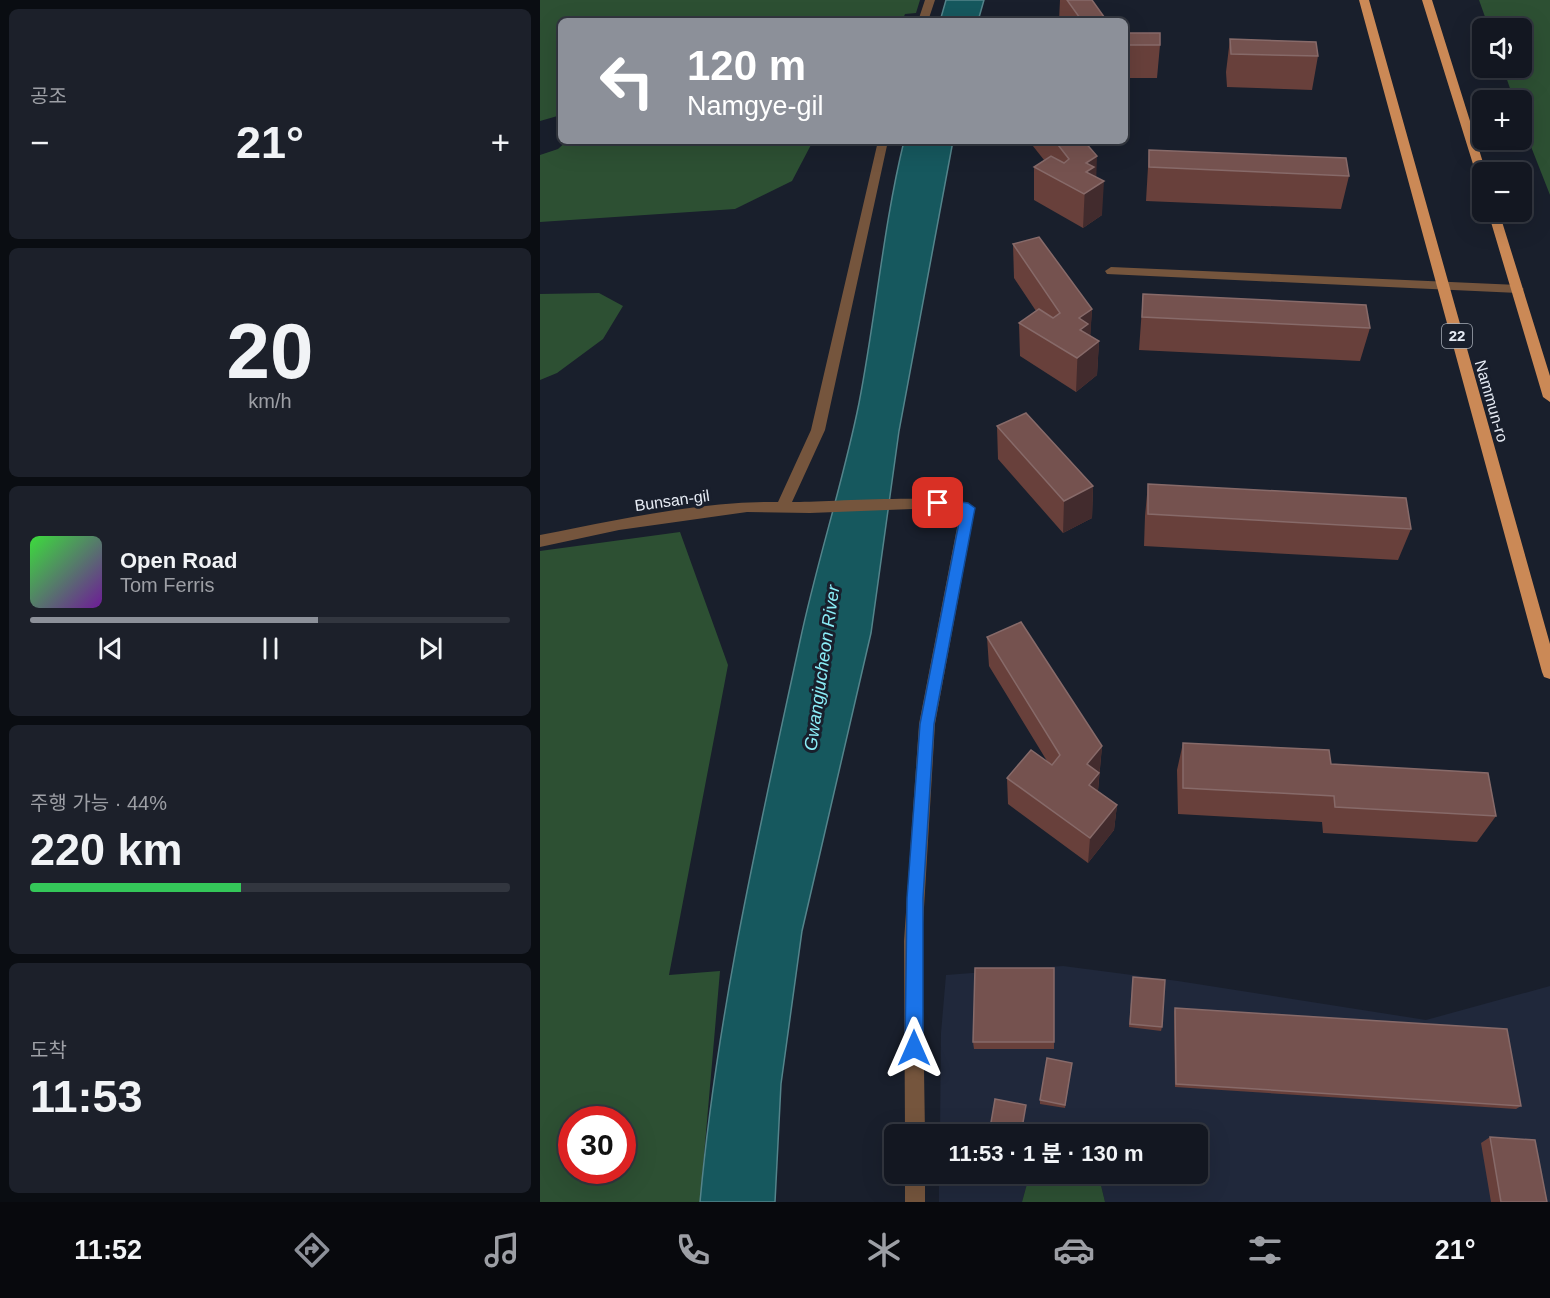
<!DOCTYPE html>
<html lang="ko">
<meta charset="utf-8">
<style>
body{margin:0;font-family:Arial,"Noto Sans KR",sans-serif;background:#1c202a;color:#f1f3f6;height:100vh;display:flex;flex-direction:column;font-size:22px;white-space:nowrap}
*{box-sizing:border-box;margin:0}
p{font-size:20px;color:#9d9fa5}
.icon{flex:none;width:33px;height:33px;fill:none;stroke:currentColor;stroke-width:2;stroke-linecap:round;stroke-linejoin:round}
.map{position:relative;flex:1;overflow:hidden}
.sheet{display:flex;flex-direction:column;gap:9px;padding:9px;background:#0a0d12;width:540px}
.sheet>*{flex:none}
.top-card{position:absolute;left:18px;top:18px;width:570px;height:126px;border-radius:9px;box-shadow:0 6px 24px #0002,0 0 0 2px #32363f;background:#8c9099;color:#fff;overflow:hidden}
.buttons{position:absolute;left:932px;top:18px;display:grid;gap:12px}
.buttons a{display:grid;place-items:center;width:60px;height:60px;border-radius:9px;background:#131721;box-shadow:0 6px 24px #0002,0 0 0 2px #32363f;font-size:30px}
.speed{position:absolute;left:18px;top:1106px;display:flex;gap:12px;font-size:30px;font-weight:700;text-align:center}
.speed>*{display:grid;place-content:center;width:78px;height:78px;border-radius:50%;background:#131721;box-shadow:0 6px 24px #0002,0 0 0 2px #32363f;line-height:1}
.speed .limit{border:9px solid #d22;background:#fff;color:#111}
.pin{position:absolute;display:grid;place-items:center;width:51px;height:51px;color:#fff;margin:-26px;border-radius:12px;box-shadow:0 3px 9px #0006}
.me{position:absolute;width:66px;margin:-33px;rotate:0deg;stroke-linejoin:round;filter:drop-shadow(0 0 4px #0008)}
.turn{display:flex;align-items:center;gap:21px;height:126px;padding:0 30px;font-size:27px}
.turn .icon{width:78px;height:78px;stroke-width:2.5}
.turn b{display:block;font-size:42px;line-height:51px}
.big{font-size:45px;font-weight:700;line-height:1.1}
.sheet .card{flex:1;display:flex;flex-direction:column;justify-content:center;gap:9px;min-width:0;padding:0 21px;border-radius:9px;background:#1c202a}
.sheet .dial{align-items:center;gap:0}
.dial b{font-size:78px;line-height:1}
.song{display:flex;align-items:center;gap:18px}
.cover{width:72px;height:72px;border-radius:9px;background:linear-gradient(135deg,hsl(120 70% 55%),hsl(280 70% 35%))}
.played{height:6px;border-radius:3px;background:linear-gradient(90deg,#8c9099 60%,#32363f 60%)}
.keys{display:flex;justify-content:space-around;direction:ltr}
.heat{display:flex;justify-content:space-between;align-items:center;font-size:33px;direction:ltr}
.charge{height:9px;border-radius:4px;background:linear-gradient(90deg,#34c759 44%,#32363f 0)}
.trip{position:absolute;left:344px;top:1124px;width:324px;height:60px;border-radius:9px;background:#131721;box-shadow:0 6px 24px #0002,0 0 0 2px #32363f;font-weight:700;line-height:60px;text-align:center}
.tabs{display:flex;height:96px;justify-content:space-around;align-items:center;background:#08090d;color:#9d9fa5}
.tabs .icon{width:42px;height:42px}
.tabs .current{color:#8c9099}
.tabs b{font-size:27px;color:#f1f3f6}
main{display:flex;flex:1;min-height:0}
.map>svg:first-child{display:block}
</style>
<main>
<section class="sheet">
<div class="card"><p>공조</p>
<div class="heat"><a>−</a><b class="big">21°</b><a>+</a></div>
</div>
<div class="card dial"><b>20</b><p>km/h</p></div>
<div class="card">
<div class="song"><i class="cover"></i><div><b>Open Road</b><p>Tom Ferris</p></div></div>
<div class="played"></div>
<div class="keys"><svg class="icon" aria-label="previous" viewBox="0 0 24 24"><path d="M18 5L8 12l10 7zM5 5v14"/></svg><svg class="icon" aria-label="pause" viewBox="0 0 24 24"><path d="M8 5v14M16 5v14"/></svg><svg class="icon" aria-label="next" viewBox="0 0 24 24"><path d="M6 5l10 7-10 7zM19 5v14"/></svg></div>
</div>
<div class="card"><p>주행 가능 · 44%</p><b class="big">220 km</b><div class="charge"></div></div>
<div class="card"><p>도착</p><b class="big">11:53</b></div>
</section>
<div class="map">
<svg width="1010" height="1202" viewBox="0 0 1010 1202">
<rect width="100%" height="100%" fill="#191f2c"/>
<!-- built -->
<path fill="#20283b" d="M 523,966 L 638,981 L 886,1020 L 1010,986 L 1010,1202 L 565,1202 L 558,1173 L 657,1173 L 657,1134 L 400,1134 L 401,1033 L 406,975 Z
M 399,1173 L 490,1173 L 482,1202 L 399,1202 Z"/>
<!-- green -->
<path fill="#2d5033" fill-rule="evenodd" d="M 0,0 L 380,0 L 376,13 L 365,14 L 362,21 L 21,21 L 21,115 L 0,121 Z
M 939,0 L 1010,0 L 1010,195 L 981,121 L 981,100 L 974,100 L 963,68 L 981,68 L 981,28 L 949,28 Z
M 27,141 L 273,141 L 252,181 L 195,209 L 0,222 L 0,155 L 18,149 Z
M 59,293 L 83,306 L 63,339 L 17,373 L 0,380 L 0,294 Z
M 140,532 L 188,665 L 129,975 L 180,971 L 160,1202 L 0,1202 L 0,551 ZM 32,1119 L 82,1119 L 82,1170 L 32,1170 Z
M 490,1173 L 558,1173 L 565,1202 L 482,1202 Z"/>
<!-- water -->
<path fill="#16585e" stroke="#54848b" stroke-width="1.5" d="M 406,0 L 444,0 L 438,21 L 400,21 Z
M 364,141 L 413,141 L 359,431 L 331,633 L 262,931 L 241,1084 L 235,1202 L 160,1202 C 177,1012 220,827 260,641 C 277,561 303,483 319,403 C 336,316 343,227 364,141 Z"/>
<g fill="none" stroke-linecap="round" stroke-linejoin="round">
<!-- street -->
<path fill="#75553d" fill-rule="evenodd" d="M 385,0 L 395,0 L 388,21 L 378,21 Z
M 338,141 L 348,141 L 285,430 L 252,502 C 279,503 424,491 435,508 L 395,724 L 382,941 L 385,1134 L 365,1134 L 364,941 L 379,724 L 420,512 L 398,508 L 270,513 L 207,512 L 79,530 L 0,547 L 0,535 C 78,520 159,501 238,502 L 271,430 Z
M 571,267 L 978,285 L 984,289 L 978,293 L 567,274 L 565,271 Z
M 365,1173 L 385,1173 L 385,1202 L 365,1202 Z"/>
<!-- primary -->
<path fill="#cb8956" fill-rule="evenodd" d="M 819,0 L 829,0 L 1010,644 L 1010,679 L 1004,677 L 1002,672 Z
M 882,0 L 892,0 L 946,172 L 942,172 L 942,180 L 937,177 Z
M 948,212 L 959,212 L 1010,376 L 1010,402 L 1003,397 Z"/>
</g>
<!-- wall -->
<path fill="#68403b" d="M 520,0 L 552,0 L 567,21 L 519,21 Z
M 585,33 L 620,45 L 617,78 L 585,78 Z
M 690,39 L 778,56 L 772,90 L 687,87 L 686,72 Z
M 489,141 L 544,141 L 562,215 L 543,228 L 494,200 L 494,167 L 504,160 Z
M 609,150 L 809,176 L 801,209 L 606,201 Z
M 473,244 L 552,309 L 550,336 L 559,341 L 557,375 L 536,392 L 480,356 L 479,323 L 496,311 L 474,278 Z
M 603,294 L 830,328 L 820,361 L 599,350 Z
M 457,426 L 553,486 L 552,518 L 523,533 L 458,459 Z
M 608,484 L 871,529 L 858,560 L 604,546 L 605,516 Z
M 447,637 L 562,746 L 558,791 L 577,805 L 574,830 L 548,863 L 468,804 L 467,778 L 507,761 L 449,666 Z
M 643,743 L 791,764 L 956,816 L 937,842 L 783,833 L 782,822 L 638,814 L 637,770 Z
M 514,968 L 514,1049 L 434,1049 L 433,1042 Z
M 593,977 L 622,1027 L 621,1031 L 589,1027 Z
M 635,1008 L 981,1106 L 976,1109 L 635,1087 L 634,1012 Z
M 532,1063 L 525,1108 L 500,1104 L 500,1100 Z
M 950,1137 L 1007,1202 L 951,1202 L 941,1143 Z"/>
<!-- shaded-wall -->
<path fill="#422b2d" d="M 557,156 L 556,186 L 564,181 L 562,215 L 543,228 L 546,163 Z
M 552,309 L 550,343 L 559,341 L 557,375 L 536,392 L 539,318 Z
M 553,486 L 552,518 L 523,533 L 524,501 Z
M 562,746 L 557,799 L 547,811 L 547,764 Z
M 577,805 L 574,830 L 548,863 L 550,838 Z"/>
<!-- building -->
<path fill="#75524f" stroke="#876a69" stroke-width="1.5" d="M 527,0 L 552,0 L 567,21 L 542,21 Z
M 585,33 L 620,33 L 620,45 L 585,45 Z
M 690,39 L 776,42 L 778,56 L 691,54 Z
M 515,141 L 544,141 L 557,156 L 546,163 L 554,167 L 546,172 L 564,181 L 544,194 L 494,167 L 511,156 L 524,163 L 529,159 Z
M 609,150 L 806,158 L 809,176 L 609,167 Z
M 499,237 L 552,309 L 539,318 L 548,324 L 540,330 L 559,341 L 537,358 L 479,323 L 499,309 L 513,318 L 520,313 L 473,244 Z
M 603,294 L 826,305 L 830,328 L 602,317 Z
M 486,413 L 553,486 L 524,501 L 457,426 Z
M 608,484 L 866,498 L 871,529 L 608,514 Z
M 481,622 L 562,746 L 547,764 L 559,773 L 549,785 L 577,805 L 550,838 L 467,778 L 491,750 L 512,765 L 520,755 L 447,637 Z
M 643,743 L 789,750 L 791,764 L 948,773 L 956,816 L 795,807 L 794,796 L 643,788 Z
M 435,968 L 514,968 L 514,1042 L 433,1042 Z
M 593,977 L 625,980 L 622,1027 L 590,1024 Z
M 635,1008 L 967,1029 L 981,1106 L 636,1084 Z
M 507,1058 L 532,1063 L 525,1105 L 500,1100 Z
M 455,1099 L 486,1105 L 481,1134 L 449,1134 Z
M 950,1137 L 995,1140 L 1007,1202 L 961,1202 Z"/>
<!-- route -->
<path fill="#1a73e8" stroke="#114b97" stroke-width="1.5" d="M 398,499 L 428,503 L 435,508 L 394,724 L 383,898 L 383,1048 L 380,1055 L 374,1057 L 368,1055 L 365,1048 L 367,898 L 380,724 L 421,512 L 393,507 L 392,503 Z"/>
<g text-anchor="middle" stroke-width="6" stroke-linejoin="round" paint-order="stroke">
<!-- shield labels -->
<rect fill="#191f2c" stroke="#a8aeb8" stroke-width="1.5" x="902" y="324" width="30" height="24" rx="4.5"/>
<g font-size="15" font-weight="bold" fill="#e6ebf4">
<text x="917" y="341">22</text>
</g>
<!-- street labels -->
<g font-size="16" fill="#e6ebf4" stroke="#191f2c">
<text transform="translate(952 401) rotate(74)" y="6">Nammun-ro</text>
<text transform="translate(132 500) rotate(-8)" y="6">Bunsan-gil</text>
</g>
<!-- water labels -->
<g font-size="18" font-style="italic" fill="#8beef8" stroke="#191f2c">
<text transform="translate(282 668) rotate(-82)" y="6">Gwangjucheon River</text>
</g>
</g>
</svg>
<div class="buttons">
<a><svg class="icon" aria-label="sound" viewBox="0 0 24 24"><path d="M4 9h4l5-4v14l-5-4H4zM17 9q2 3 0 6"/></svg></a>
<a>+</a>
<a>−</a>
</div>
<div class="speed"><div class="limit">30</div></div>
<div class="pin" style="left:398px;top:503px;background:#d93025"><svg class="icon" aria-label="arrive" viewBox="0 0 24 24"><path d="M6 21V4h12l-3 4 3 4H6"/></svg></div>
<svg class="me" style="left:374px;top:1048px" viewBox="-20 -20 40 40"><path d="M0-17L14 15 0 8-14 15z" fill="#1a73e8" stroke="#fff" stroke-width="4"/></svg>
<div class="trip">11:53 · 1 분 · 130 m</div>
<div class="top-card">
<div class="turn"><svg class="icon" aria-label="left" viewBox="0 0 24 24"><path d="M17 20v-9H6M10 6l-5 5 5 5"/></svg><div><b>120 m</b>Namgye-gil</div></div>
</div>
</div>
</main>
<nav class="tabs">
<b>11:52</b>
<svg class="icon current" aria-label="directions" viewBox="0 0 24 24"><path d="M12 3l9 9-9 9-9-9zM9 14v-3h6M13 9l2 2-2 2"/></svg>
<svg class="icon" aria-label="music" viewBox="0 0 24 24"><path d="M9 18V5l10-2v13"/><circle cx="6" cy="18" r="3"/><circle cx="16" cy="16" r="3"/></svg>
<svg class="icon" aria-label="phone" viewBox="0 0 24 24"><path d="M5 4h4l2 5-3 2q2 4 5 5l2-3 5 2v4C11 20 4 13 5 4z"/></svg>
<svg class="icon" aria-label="climate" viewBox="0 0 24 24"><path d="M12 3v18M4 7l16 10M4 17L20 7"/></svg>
<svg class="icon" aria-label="car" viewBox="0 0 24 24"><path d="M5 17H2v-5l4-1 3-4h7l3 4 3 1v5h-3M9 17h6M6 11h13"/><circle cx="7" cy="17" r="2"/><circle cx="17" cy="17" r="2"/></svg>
<svg class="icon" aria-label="filters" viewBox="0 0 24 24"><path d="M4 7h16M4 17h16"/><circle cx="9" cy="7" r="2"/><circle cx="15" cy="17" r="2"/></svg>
<b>21°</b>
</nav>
